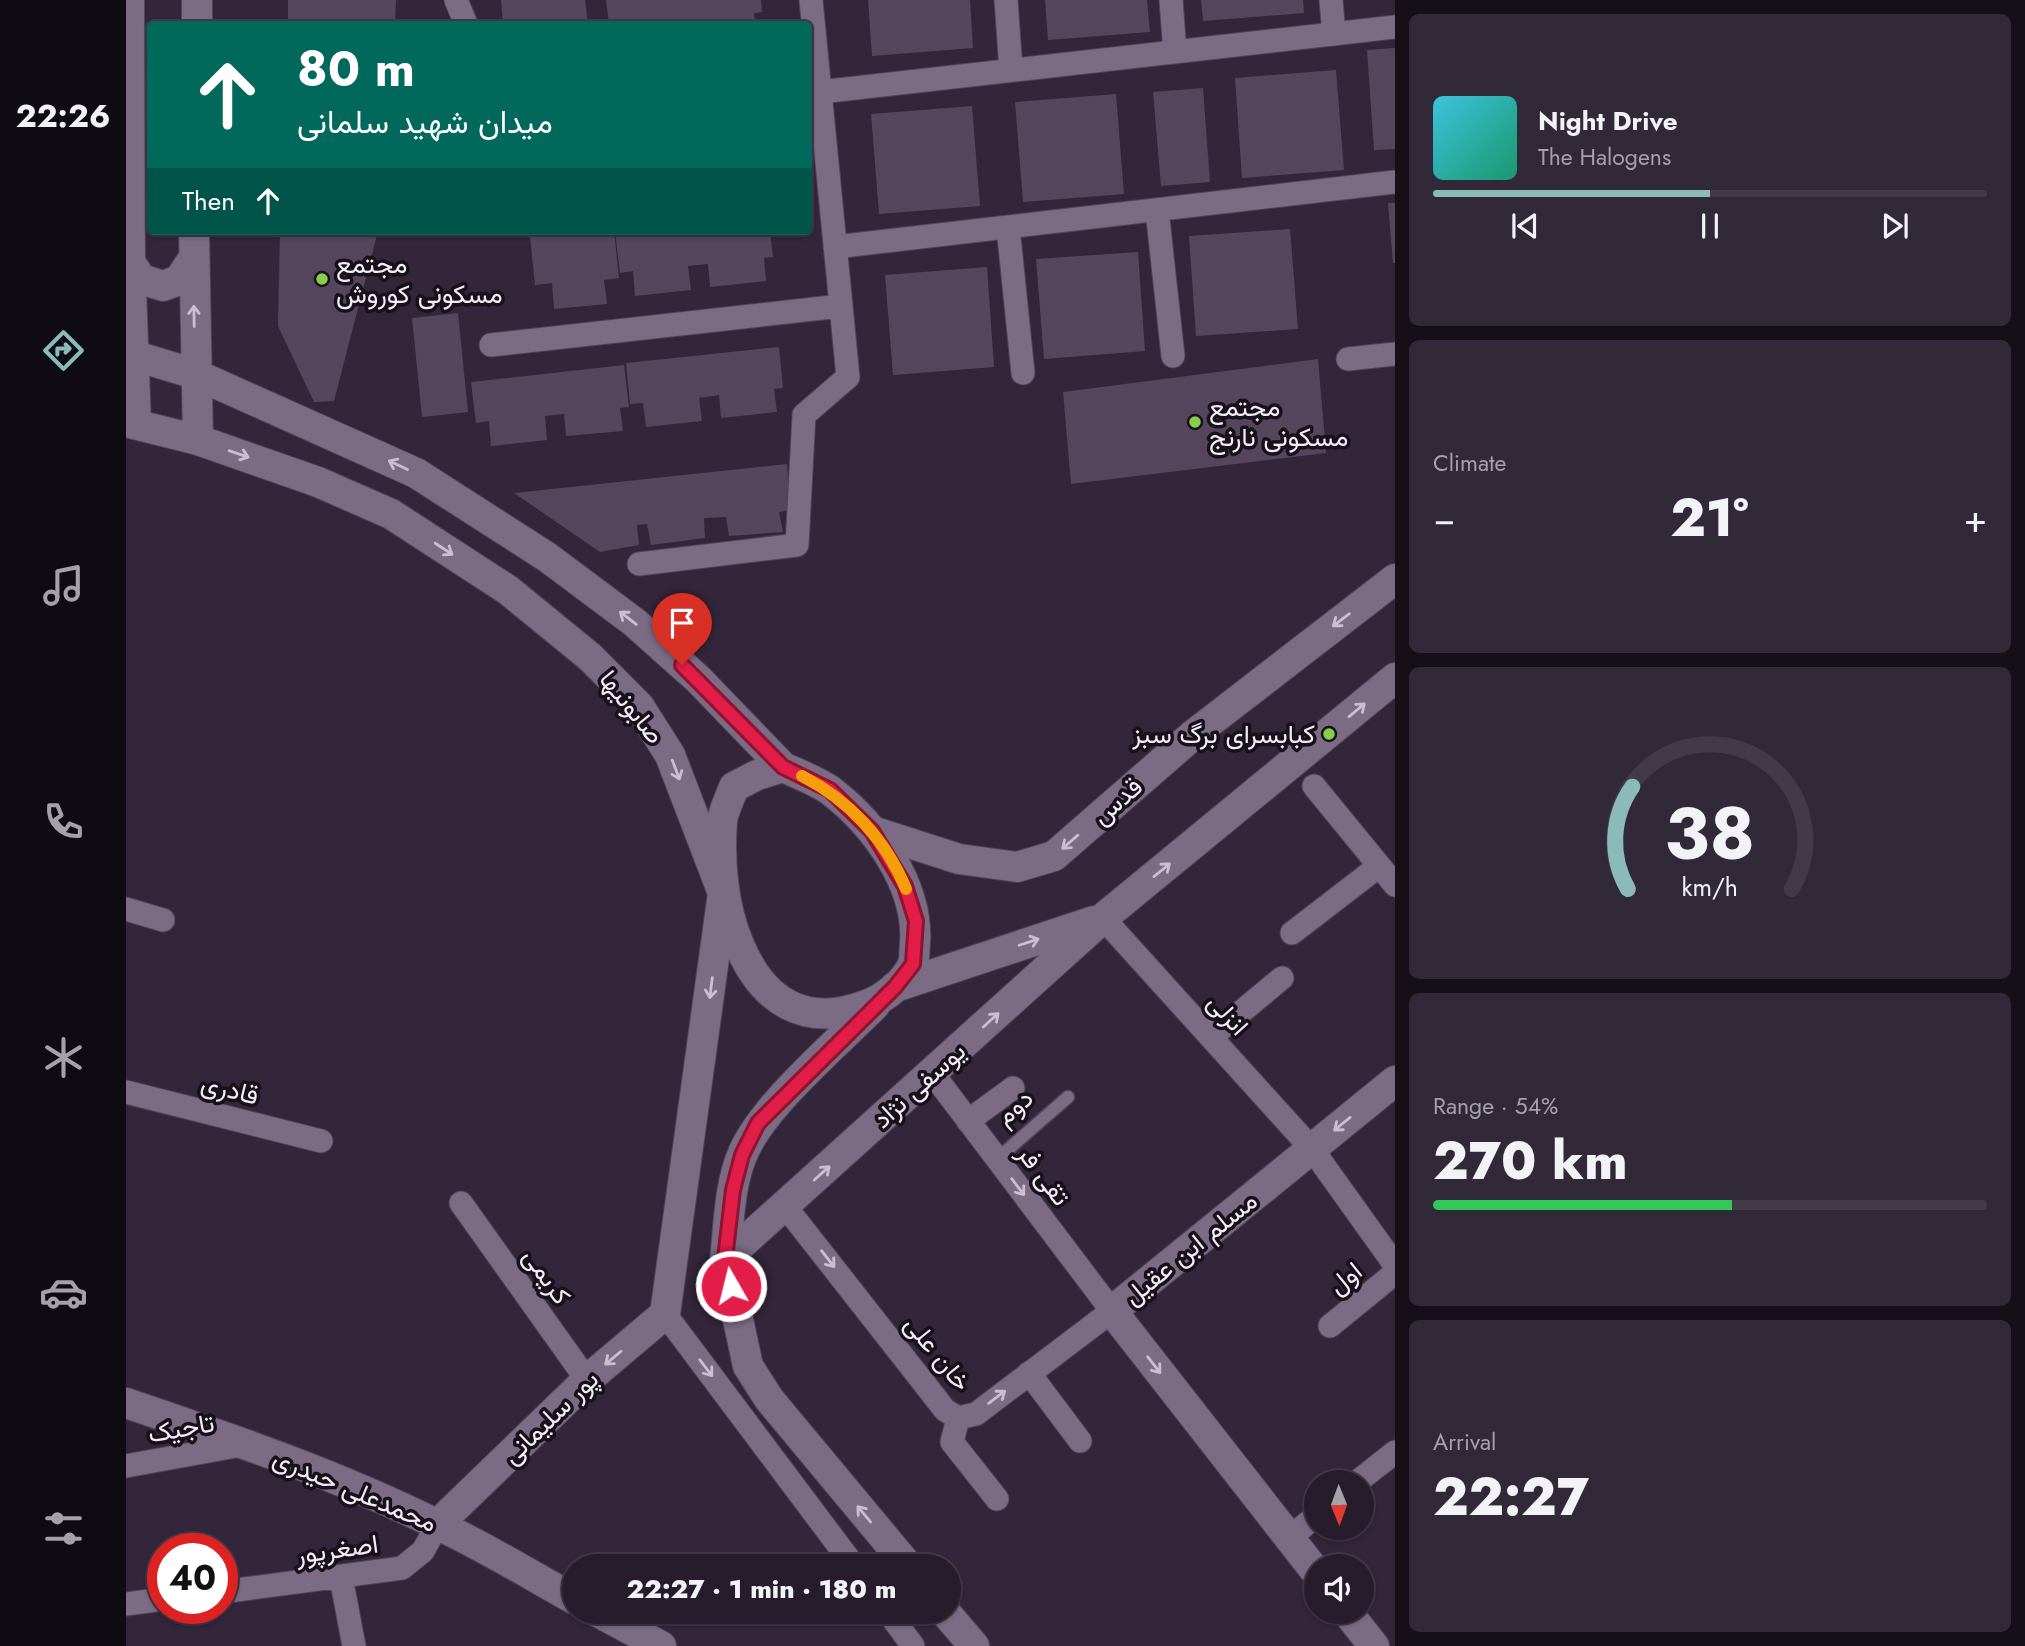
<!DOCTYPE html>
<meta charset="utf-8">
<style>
body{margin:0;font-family:Jost,Vazirmatn,sans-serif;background:#322938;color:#f1f3f6;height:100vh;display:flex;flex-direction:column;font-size:26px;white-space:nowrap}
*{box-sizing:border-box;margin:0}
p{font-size:23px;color:#a4a1a9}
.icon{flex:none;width:38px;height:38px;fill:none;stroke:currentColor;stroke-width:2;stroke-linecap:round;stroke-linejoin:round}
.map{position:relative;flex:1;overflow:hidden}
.drawer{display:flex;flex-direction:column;gap:14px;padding:14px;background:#150f18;width:630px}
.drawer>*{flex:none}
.banner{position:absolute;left:21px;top:21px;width:665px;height:214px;border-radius:7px;box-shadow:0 2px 5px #0004,0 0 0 2px #423a48;background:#00695c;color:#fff;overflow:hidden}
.needle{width:46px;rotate:179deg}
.controls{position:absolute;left:1178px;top:1470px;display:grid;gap:14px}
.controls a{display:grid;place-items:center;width:70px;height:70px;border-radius:50%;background:#261c2c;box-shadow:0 2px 5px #0004,0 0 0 2px #423a48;font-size:35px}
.speed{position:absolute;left:21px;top:1533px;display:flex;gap:14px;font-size:35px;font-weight:700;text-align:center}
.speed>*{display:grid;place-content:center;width:91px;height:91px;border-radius:50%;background:#261c2c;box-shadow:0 2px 5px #0004,0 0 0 2px #423a48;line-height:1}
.speed .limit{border:10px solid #d22;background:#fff;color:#111}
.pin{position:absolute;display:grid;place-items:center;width:60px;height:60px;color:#fff;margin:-72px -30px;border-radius:50% 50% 50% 0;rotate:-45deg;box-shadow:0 0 7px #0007}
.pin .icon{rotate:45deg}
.me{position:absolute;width:77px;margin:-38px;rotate:352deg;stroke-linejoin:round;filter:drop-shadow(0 0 5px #0008)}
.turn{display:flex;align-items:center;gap:24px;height:147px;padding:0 35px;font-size:32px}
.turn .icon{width:91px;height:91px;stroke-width:2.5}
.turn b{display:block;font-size:49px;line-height:60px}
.then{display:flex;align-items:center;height:66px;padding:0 35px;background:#0003;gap:14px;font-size:26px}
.big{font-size:52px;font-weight:800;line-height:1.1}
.drawer .card{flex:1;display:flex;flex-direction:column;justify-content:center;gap:10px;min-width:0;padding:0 24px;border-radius:10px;background:#322938}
.drawer .dial{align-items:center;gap:0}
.dial svg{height:182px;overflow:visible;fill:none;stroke:#423a48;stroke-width:7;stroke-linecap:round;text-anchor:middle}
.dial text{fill:#f1f3f6;stroke:none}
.song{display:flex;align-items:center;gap:21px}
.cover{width:84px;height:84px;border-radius:10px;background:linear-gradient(135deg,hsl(190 70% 55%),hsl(160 70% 35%))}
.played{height:7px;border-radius:4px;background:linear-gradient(90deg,#8bbbb9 50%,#423a48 50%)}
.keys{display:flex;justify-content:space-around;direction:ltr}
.heat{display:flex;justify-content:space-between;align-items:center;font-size:38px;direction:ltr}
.charge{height:10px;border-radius:5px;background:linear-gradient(90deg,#34c759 54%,#423a48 0)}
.trip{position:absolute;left:436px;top:1554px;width:399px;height:70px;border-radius:35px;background:#261c2c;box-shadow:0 2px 5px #0004,0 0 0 2px #423a48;font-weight:800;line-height:70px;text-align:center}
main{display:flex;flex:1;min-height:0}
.menu{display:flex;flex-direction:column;width:126px;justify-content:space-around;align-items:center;background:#0f0b12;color:#a4a1a9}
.menu .icon{width:49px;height:49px}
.menu .selected{color:#8bbbb9}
.menu b{font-size:32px;color:#f1f3f6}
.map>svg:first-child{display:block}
</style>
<main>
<nav class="menu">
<b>22:26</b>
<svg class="icon selected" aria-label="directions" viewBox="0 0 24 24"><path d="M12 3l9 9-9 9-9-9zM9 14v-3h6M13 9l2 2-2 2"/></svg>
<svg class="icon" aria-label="music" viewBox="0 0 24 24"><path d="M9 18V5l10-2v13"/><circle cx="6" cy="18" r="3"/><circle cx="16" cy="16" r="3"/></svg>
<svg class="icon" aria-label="phone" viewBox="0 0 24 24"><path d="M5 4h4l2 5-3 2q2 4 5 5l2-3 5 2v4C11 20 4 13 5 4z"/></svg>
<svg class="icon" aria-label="climate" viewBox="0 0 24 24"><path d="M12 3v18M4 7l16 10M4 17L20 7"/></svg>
<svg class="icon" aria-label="car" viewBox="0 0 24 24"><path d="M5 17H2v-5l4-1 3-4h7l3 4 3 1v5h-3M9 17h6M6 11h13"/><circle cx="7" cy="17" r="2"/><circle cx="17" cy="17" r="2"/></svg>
<svg class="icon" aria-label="filters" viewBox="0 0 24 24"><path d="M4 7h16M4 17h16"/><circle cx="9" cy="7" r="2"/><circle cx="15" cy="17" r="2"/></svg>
</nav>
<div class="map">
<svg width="1269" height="1646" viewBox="0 0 1269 1646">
<rect width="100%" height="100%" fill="#33253a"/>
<!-- building -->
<path fill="#55465e" d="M 162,0 L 270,0 L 269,24 L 162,24 Z
M 375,0 L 459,0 L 462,24 L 377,24 Z
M 480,0 L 635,0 L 636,12 L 628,13 L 629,24 L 572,24 L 572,19 L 552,21 L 552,24 L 483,24 Z
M 742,0 L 844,0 L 847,48 L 746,56 Z
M 919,0 L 1021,0 L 1024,32 L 922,40 Z
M 1075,0 L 1177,0 L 1178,13 L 1077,21 Z
M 1269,48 L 1269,149 L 1248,150 L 1241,50 Z
M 1210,70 L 1218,170 L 1116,178 L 1109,78 Z
M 1077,88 L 1084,182 L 1035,186 L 1027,92 Z
M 990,94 L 998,194 L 897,202 L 889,102 Z
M 846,106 L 854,206 L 753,214 L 745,114 Z
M 1262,203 L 1269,203 L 1269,263 L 1267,263 Z
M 1164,229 L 1172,329 L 1070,336 L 1063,236 Z
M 154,231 L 252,231 L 208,401 L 188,402 L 152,326 Z
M 459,231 L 488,231 L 493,278 L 478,280 L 481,304 L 428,309 L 426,283 L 409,285 L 404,236 Z
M 644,231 L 647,257 L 638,258 L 640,281 L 584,287 L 582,264 L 562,266 L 565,290 L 509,296 L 507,271 L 494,273 L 489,232 Z
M 1012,252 L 1019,351 L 918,359 L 910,259 Z
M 861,267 L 868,367 L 767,375 L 759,275 Z
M 332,313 L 342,412 L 296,417 L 286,318 Z
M 653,347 L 657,388 L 648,389 L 651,412 L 595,418 L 593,395 L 573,398 L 576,421 L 520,427 L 517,403 L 504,404 L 500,363 Z
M 1192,359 L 1200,453 L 945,484 L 937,392 Z
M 498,365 L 503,407 L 494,408 L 497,431 L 440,436 L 438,414 L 419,416 L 421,440 L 365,446 L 363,421 L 350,423 L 345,382 Z
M 661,464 L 664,510 L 653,512 L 657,532 L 603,536 L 600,517 L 578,518 L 579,538 L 525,545 L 521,524 L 511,525 L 513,545 L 474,552 L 388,493 Z"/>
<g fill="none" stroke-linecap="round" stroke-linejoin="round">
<defs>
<path id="service" d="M 871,1159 L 942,1097"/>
<path id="minor" d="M 330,0 L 340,24
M 880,0 L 885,70
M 1045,0 L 1049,52
M 1205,0 L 1208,34
M 694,92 L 1269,27
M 1031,210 L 1047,356
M 882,227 L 897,373
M 709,247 L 1269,182
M 365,345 L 715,306
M 1222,359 L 1269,354
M 513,564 L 671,545 L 678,415 L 722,377 L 685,0
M 1188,786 L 1269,885
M 0,909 L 37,920
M 977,918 L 1186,1149 L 1269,1265
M 1166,933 L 1253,866
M 1085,1037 L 1156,978
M 0,1092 L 195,1141
M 842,1121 L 887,1088
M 335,1203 L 461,1380
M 659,1206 L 819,1410 L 832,1418 L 850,1414 L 986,1311 L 807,1074
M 539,1314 L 728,1566
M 1204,1326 L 1269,1273
M 903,1373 L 954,1441
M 832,1418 L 826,1442 L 871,1499
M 0,1466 L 121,1444
M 1231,1482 L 1269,1452
M 1163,1538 L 1190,1516
M 215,1577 L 228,1646
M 96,1592 L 276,1568 L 297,1551 L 312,1524
M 0,1604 L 37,1599
M 762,1612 L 787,1646"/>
<path id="tertiary" d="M 3,0 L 4,262 L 10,424
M 71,24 L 71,0
M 68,231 L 72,440
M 4,262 L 15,279 L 37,286 L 53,280 L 67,259
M 0,353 L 69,374 L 290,473 L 421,557 L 508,622 L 572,679 L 657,767
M 0,422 L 72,440 L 192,482 L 265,514 L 382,590 L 464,657 L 513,706 L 544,755 L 597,893 L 539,1314 L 461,1380 L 312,1524
M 657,767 C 672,774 691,781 705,791 C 749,825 793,885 789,943 C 788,949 789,958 787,964 C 779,982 758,999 740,1005 C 678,1029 635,1000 612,942 C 597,906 593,861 596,822 C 597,811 604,798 608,787 L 631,775 Z
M 746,831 L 833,859 L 891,867 L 928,856 L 1067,735 L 1269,579
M 769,987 L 968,921
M 599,1259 C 603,1225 603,1185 617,1153 C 637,1106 710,1044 749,1005
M 0,1403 C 106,1439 212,1475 312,1525 C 359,1547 403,1574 448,1599
M 782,1566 L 643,1399 L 622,1366 L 599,1259 L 977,918 L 1269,678
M 1190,1572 L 986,1311 L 1269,1081
M 472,1612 L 535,1646
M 819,1612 L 848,1646
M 1221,1612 L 1248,1646"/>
</defs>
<!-- service casing -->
<use href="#service" stroke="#4f4355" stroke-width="15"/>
<!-- minor casing -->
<use href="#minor" stroke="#4f4355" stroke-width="25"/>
<!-- tertiary casing -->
<use href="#tertiary" stroke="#4f4355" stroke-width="32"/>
<!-- service -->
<use href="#service" stroke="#7b6b84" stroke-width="12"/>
<!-- minor -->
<use href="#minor" stroke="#7b6b84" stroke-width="23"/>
<!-- tertiary -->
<use href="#tertiary" stroke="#7b6b84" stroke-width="30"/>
</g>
<!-- one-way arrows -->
<defs><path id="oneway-shaft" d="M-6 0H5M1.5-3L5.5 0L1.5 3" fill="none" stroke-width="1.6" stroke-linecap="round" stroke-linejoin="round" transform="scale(1.75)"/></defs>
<g stroke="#cabfd1">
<use href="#oneway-shaft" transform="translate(68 316) rotate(-91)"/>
<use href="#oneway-shaft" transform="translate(113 454) rotate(19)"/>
<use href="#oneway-shaft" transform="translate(272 465) rotate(-155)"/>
<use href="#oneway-shaft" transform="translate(318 549) rotate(33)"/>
<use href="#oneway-shaft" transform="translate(502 618) rotate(-142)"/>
<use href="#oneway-shaft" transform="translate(1215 620) rotate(143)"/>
<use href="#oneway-shaft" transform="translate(1231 710) rotate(-40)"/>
<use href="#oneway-shaft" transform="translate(550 770) rotate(69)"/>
<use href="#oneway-shaft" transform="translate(944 842) rotate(139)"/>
<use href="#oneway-shaft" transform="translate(1036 870) rotate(-39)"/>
<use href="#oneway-shaft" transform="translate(903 942) rotate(-18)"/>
<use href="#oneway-shaft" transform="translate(585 988) rotate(97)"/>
<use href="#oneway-shaft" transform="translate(865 1020) rotate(-42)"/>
<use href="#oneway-shaft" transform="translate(1216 1124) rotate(141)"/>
<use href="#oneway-shaft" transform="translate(696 1173) rotate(-42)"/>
<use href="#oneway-shaft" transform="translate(892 1187) rotate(53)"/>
<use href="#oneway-shaft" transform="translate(702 1259) rotate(52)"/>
<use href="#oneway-shaft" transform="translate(487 1358) rotate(140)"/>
<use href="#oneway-shaft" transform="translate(1028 1365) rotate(52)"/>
<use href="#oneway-shaft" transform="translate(580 1368) rotate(53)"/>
<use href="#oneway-shaft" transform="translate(871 1397) rotate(-37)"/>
<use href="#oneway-shaft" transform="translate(738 1514) rotate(-130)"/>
</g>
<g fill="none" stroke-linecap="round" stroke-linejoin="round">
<defs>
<path id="route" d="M 556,665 L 657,767 L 704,790 L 746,831 L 779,886 L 790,921 L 787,964 L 769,987 L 632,1123 L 616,1155 L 607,1190 L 599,1259 L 605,1286"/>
</defs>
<!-- route casing -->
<use href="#route" stroke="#92132f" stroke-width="18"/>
<!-- route -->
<use href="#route" stroke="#e11d48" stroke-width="12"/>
<!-- slow -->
<path stroke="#f59e0b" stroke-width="12" d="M 676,776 C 723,800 760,840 780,889"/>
</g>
<!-- markers -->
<g fill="#87cf4a" stroke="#17111a" stroke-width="2.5">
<circle cx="196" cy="279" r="7"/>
<circle cx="1069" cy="422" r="7"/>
<circle cx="1203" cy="734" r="7"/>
</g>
<g text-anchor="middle" stroke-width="7" stroke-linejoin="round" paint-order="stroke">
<!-- poi labels -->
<g font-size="26" fill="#f5ecfb" stroke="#17111a" text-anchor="start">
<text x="210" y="273">مجتمع<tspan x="210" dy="30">مسکونی کوروش</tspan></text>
<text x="1083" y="416">مجتمع<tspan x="1083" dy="30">مسکونی نارنج</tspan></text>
<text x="1189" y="743" text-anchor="end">کبابسرای برگ سبز</text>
</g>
<!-- street labels -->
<g font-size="26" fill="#f5ecfb" stroke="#17111a">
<text transform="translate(506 707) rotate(51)" y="9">صابونیها</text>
<text transform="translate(991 801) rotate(-41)" y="9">قدس</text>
<text transform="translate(1102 1014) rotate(48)" y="9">انزلی</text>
<text transform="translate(793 1085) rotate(-42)" y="9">یوسفی نژاد</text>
<text transform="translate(104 1089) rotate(14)" y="9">قادری</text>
<text transform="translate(888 1107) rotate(-41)" y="9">دوم</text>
<text transform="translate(918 1175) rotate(53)" y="9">تقی فر</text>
<text transform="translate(1064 1248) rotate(-39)" y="9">مسلم ابن عقیل</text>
<text transform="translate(421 1276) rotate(55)" y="9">کریمی</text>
<text transform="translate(1219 1278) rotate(-39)" y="9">اول</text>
<text transform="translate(812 1353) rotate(51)" y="9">خان علی</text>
<text transform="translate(424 1417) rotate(-44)" y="9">پور سلیمانی</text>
<text transform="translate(55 1428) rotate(-10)" y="9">تاجیک</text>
<text transform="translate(229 1490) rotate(23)" y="9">محمدعلی حیدری</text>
<text transform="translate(211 1549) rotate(-8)" y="9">اصغرپور</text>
</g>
</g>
</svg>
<div class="controls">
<a><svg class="needle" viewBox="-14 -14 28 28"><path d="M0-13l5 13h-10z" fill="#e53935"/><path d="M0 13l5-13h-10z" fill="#a4a1a9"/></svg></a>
<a><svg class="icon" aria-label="sound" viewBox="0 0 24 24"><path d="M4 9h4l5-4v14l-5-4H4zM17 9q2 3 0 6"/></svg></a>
</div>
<div class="speed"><div class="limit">40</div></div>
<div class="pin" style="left:556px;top:665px;background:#d93025"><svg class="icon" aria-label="arrive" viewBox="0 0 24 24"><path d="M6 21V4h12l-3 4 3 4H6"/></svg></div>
<svg class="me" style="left:605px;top:1286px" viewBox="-20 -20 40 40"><circle r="17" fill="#e11d48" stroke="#fff" stroke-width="3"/><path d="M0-11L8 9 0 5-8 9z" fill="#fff"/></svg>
<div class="trip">22:27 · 1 min · 180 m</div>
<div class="banner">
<div class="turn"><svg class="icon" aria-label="ahead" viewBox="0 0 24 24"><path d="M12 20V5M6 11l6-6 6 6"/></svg><div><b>80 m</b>میدان شهید سلمانی</div></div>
<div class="then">Then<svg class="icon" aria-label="ahead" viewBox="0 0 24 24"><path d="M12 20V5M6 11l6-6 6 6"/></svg></div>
</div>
</div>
<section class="drawer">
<div class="card">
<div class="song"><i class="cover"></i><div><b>Night Drive</b><p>The Halogens</p></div></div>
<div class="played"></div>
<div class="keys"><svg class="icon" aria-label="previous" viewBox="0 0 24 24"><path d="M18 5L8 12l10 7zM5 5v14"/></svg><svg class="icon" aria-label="pause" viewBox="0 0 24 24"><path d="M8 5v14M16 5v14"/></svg><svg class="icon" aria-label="next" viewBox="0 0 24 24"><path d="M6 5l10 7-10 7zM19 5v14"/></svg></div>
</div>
<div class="card"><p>Climate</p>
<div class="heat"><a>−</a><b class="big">21°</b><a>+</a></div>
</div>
<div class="card dial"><svg viewBox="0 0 100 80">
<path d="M14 69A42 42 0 1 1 86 69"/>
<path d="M14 69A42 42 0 0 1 16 24" stroke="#8bbbb9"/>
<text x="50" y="56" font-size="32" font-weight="700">38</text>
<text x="50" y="72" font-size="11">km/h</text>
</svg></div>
<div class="card"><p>Range · 54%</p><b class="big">270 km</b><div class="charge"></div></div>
<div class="card"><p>Arrival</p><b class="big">22:27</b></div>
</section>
</main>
